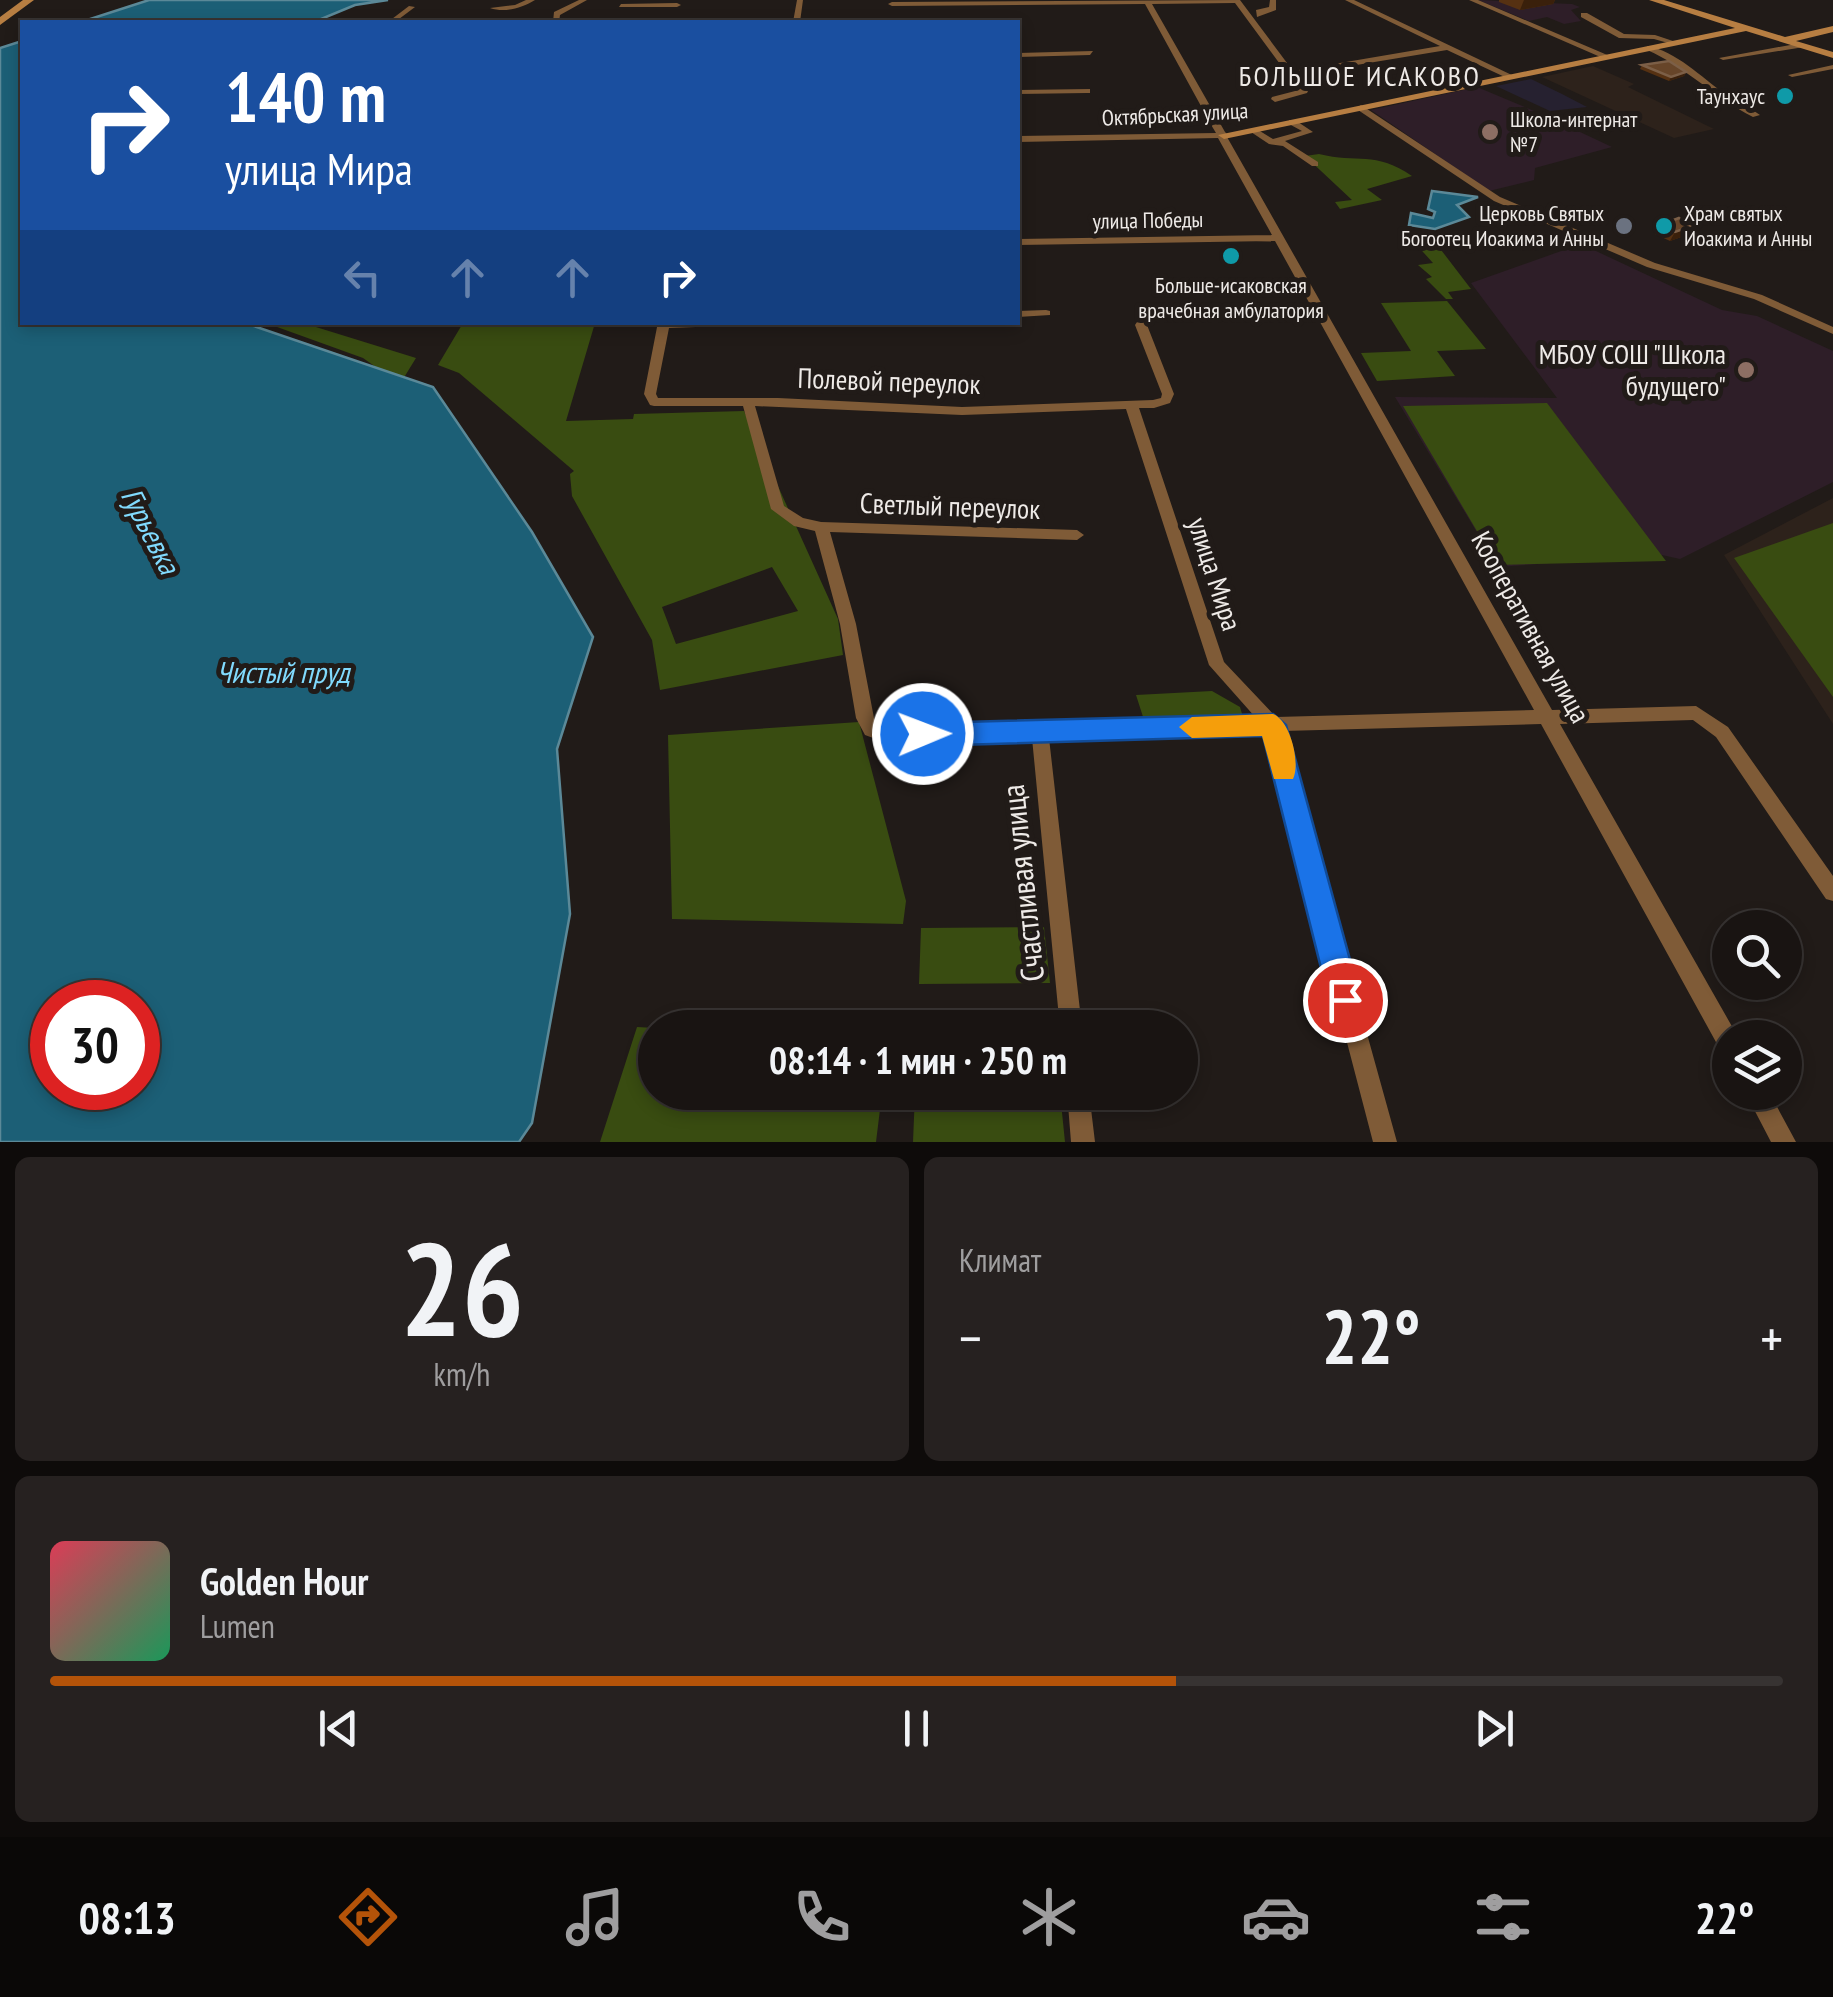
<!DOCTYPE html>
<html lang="ru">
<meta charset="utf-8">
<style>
body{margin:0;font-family:"PT Sans Narrow",sans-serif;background:#262120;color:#f1f3f6;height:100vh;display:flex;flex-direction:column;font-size:38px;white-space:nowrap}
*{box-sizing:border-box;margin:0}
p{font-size:32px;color:#9f9e9f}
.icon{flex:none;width:55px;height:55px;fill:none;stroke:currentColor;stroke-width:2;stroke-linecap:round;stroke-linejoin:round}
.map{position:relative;height:1142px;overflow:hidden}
.side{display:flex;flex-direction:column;gap:15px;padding:15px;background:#0e0b0a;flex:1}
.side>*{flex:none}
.top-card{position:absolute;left:20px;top:20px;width:1000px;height:305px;border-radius:0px;box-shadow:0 5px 15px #0003,0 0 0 2px #373332;background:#1a4fa0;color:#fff;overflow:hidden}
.controls{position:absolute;left:1712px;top:910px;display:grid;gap:20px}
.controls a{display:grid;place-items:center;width:90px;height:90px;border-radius:50%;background:#191412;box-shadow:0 5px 15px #0003,0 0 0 2px #373332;font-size:50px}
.speed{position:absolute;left:30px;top:980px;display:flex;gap:20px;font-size:50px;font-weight:700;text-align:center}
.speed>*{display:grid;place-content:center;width:130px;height:130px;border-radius:50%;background:#191412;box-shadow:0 5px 15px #0003,0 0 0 2px #373332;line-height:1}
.speed .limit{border:15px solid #d22;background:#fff;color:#111}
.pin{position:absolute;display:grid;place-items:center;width:85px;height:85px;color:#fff;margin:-42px;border:5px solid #fff;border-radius:50%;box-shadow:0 2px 10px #0007}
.me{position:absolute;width:110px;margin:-55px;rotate:89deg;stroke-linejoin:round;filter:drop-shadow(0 0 8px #0008)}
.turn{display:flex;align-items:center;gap:35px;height:210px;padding:0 40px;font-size:45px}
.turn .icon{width:130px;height:130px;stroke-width:2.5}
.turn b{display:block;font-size:70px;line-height:85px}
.lanes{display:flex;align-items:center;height:95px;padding:0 40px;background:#0003;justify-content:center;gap:50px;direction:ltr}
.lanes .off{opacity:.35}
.big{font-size:75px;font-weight:700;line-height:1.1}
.side .tile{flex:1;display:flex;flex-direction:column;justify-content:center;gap:15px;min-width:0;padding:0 35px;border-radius:15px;background:#262120}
.side .dial{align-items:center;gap:0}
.dial b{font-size:130px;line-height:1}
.song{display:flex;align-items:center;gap:30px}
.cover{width:120px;height:120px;border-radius:15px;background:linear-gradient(135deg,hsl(350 70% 55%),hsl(150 70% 35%))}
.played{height:10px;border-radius:5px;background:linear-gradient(90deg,#b45309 65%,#373332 65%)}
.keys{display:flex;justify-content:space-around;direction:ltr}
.heat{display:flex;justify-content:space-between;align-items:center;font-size:55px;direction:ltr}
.side .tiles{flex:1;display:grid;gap:15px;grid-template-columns:1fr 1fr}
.tile:last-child{grid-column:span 2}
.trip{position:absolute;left:638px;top:1010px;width:560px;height:100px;border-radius:50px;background:#191412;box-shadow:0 5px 15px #0003,0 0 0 2px #373332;font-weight:700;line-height:100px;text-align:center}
.tab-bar{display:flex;height:160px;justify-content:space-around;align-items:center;background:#0a0807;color:#9f9e9f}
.tab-bar .icon{width:70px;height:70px}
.tab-bar .current{color:#b45309}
.tab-bar b{font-size:45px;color:#f1f3f6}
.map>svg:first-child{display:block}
</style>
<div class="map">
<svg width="1833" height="1142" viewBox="0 0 1833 1142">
<rect width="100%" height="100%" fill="#211b18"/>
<!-- commercial -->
<path fill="#262130" d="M 1531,79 L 1562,94 L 1587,107 L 1550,111 L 1496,86 Z"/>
<!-- built -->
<path fill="#2d221b" d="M 1593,66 L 1634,84 L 1628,87 L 1714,129 L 1674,138 L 1542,77 Z
M 1833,498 L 1833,724 L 1724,555 Z"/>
<!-- education -->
<path fill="#2e1e28" d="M 1478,0 L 1572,4 L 1580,7 L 1571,10 L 1581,21 L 1564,24 L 1547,17 L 1529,21 Z
M 1477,87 L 1546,116 L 1612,147 L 1535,168 L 1534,180 L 1489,191 L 1371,110 Z
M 1581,244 L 1722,310 L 1757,316 L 1833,351 L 1833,482 L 1680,559 L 1662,555 L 1498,567 L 1395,397 L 1557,398 L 1471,283 Z"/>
<!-- green -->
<path fill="#394c11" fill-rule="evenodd" d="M 1319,154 C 1358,164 1374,150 1412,176 L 1367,189 L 1382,200 L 1340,209 L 1335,202 L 1352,200 L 1305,156 Z
M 1414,242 L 1435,242 L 1471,289 L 1448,292 L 1453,299 L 1446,299 L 1426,279 L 1432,277 L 1418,265 L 1433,263 Z
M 1447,301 L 1486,349 L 1437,351 L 1455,376 L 1377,381 L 1361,353 L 1411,351 L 1381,303 Z
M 266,323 L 303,323 L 416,358 L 400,384 L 363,358 Z
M 463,323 L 595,323 L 566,421 L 633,419 L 634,414 L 744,411 L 838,619 L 843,655 L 660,690 L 652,640 L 572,496 L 570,474 L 574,471 L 459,373 L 438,365 ZM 772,567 L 798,611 L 676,644 L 662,607 Z
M 1547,403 L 1666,561 L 1497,565 L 1403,406 Z
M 1833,523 L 1833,697 L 1734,558 Z
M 1212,691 L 1240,707 L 1245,724 L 1145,723 L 1136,695 Z
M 859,722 L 906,901 L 903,924 L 672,919 L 668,735 Z
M 1044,927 L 1050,983 L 919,984 L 921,928 Z
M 637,1027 L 655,1028 L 655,1092 L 882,1093 L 876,1142 L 600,1142 Z
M 915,1093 L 1060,1093 L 1065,1142 L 913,1142 Z"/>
<!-- water -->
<path fill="#1c5f76" stroke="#5b8998" stroke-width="2.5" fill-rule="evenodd" d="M 149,0 L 388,0 L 355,5 L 314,22 L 81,22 Z
M 22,41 L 22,322 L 245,323 L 433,387 L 532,532 L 593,637 L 557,749 L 570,914 L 532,1123 L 519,1142 L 0,1142 L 0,48 ZM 138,1002 L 138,1088 L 52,1088 L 52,1002 Z
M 1432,191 L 1478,197 L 1457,205 L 1469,217 L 1435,229 L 1409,225 L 1411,213 L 1433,218 L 1435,212 L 1428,209 Z"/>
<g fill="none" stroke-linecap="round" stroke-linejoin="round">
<!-- street -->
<path fill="#7f5b37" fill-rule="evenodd" d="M 526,0 L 535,0 C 522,8 505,13 490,8 L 515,5 Z
M 579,0 L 587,0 L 560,15 L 559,22 L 553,22 L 554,12 Z
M 797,0 L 803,0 L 800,22 L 793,22 Z
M 1240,0 L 1293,71 L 1440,46 L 1345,0 L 1354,0 L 1516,77 L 1509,79 L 1447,50 L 1296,75 L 1308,91 L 1307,93 L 1275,102 L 1271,99 L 1272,97 L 1299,90 L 1235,3 L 1152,4 L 1225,132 L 1228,135 L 1227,137 L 1552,710 L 1696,706 L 1728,727 L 1833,876 L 1833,901 L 1826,899 L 1716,737 L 1693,720 L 1560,724 L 1738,1037 L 1730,1038 L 1730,1056 L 1722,1053 L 1541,724 L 1283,731 L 1397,1142 L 1373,1142 L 1266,732 L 1049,738 L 1082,1028 L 1060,1028 L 1032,738 L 884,742 L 865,735 L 856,718 L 840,624 L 815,531 L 794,526 L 771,509 L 743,406 L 654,406 L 650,405 L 644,394 L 658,322 L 754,322 L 749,325 L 669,328 L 656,394 L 658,398 L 778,398 L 962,407 L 1153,400 L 1161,398 L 1162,394 L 1135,325 L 1141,316 L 1311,306 L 1275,241 L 1018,245 L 1018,239 L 1272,235 L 1218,138 L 1018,142 L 1018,136 L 1216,133 L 1210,123 L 1170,123 L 1166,120 L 1170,117 L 1207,117 L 1145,4 L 892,6 L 888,4 L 892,2 ZM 1315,313 L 1534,710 L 1276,717 L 1224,662 L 1139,408 L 1154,408 L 1170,403 L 1174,394 L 1147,325 L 1149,321 ZM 755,406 L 962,415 L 1126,409 L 1209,665 L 1256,718 L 884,728 L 877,725 L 874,718 L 856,624 L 830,532 L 1077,540 L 1084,535 L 1077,530 L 821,522 L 803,518 L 784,506 Z
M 1270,0 L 1276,0 L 1276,10 L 1257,17 L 1256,10 L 1269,7 Z
M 1469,0 L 1478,0 L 1612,57 L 1605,59 Z
M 621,4 L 677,3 L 681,5 L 677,7 L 619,7 Z
M 409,6 L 415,7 L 395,22 L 388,22 Z
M 1581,13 L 1587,13 L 1624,34 L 1655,35 L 1679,43 L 1675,45 L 1654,39 L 1619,38 L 1581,17 Z
M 1801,43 L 1804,47 L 1723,60 L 1719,58 Z
M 1647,46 C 1676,51 1701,77 1725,94 C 1736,101 1749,107 1760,115 L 1753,117 C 1715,98 1686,67 1647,50 Z
M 1093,51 L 1090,55 L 1018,57 L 1018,53 Z
M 1833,65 L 1833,69 L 1792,77 L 1788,75 Z
M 1090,89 L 1090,93 L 1087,93 L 1018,94 L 1018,90 Z
M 1361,105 L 1500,197 L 1655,263 L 1762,295 L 1833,327 L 1833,334 L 1754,299 L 1647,267 L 1494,201 L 1358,110 L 1357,108 Z
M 1289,120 L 1295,120 L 1313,132 L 1285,141 L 1318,162 L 1318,166 L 1312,166 L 1283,146 L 1269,144 L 1248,130 L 1255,128 L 1273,139 L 1302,131 L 1289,124 Z
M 1046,310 L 1050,311 L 1050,315 L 1018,317 L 1018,311 Z
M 1067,1092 L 1089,1092 L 1095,1142 L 1071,1142 Z
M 1745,1092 L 1769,1092 L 1796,1142 L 1771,1142 Z"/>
<!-- secondary -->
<path fill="#b77e42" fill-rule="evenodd" d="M 23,0 L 34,0 L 0,25 L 0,17 Z
M 1649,0 L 1664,0 L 1785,37 L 1833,26 L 1833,32 L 1796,41 L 1833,52 L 1833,58 L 1746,31 L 1224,139 L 1218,135 L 1735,28 Z"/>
</g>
<!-- wall -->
<path fill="#563112" d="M 1499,0 L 1555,0 L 1553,4 L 1520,10 L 1499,2 Z
M 1642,65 L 1686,72 L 1684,76 L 1669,81 L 1640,69 Z
M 1660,225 L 1687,235 L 1670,241 L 1655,234 Z"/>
<!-- shaded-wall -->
<path fill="#3a200b" d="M 1524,0 L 1555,0 L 1553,4 L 1520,10 Z
M 1686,72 L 1684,76 L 1669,81 L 1671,77 Z
M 1692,226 L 1687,235 L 1670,241 L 1675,232 Z"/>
<!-- building -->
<path fill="#674529" stroke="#7c5f47" stroke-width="2.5" d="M 1669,61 L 1686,72 L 1671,77 L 1642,65 Z
M 1679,218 L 1692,226 L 1675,232 L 1660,225 Z"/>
<!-- route -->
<path fill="#1a73e8" stroke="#114b97" stroke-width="2.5" d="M 1273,714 L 1286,725 L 1361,1000 L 1357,1012 L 1345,1016 L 1334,1012 L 1329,1000 L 1263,736 L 923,746 L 914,742 L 910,734 L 914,727 L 923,723 Z"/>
<!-- slow -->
<path fill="#f59e0b" d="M 1273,714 C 1290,720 1301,763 1293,779 L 1274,779 L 1262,736 L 1192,738 L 1179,727 L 1192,717 Z"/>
<!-- markers -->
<g fill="#0f9aa8" stroke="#211b18" stroke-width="4">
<circle cx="1785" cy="96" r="10"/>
<circle cx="1664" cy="226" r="10"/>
<circle cx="1231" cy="256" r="10"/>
</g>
<g fill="#8d6e63" stroke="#211b18" stroke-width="4">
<circle cx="1490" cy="132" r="10"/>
<circle cx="1746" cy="370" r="10"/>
</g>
<circle fill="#6b7280" stroke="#211b18" stroke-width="4" cx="1624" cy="226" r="10"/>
<g text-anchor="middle" stroke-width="10" stroke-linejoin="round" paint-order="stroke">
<!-- far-poi labels -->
<g font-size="22" fill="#eeeae7" stroke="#211b18" text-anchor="end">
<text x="1765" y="104">Таунхаус</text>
<text x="1510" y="127" text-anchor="start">Школа-интернат<tspan x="1510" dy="25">№7</tspan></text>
<text x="1604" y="221">Церковь Святых<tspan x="1604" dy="25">Богоотец Иоакима и Анны</tspan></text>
<text x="1684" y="221" text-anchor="start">Храм святых<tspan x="1684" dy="25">Иоакима и Анны</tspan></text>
<text x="1231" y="293" text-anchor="middle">Больше-исаковская<tspan x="1231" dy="25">врачебная амбулатория</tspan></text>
</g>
<!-- far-street labels -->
<g font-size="22" fill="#eeeae7" stroke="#211b18">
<text transform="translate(1175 114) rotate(-3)" y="8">Октябрьская улица</text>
<text transform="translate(1148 220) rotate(-1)" y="8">улица Победы</text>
</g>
<!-- far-quarter labels -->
<g font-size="28" letter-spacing="2.5" fill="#eeeae7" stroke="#211b18">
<text x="1360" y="86">БОЛЬШОЕ ИСАКОВО</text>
</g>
<!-- poi labels -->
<g font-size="28" fill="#eeeae7" stroke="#211b18" text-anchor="end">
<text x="1726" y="364">МБОУ СОШ "Школа<tspan x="1726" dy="32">будущего"</tspan></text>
</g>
<!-- street labels -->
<g font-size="28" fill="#eeeae7" stroke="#211b18">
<text transform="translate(889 381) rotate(2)" y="10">Полевой переулок</text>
<text transform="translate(950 506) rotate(2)" y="10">Светлый переулок</text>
<text transform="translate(1215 574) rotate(72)" y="10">улица Мира</text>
<text transform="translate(1531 627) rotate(61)" y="10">Кооперативная улица</text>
</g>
<!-- water labels -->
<g font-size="30" font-style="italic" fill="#81dafd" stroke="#211b18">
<text transform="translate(150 531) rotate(63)" y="10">Гурьевка</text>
<text x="283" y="683">Чистый пруд</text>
</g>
<!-- near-street labels -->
<g font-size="32" fill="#eeeae7" stroke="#211b18">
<text transform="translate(1023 883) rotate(-96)" y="11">Счастливая улица</text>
</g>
</g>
</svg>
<div class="controls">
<a><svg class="icon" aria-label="search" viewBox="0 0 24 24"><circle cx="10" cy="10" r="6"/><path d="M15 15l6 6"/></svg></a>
<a><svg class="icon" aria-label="layers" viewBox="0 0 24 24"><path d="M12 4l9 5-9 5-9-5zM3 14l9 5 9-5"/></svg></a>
</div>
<div class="speed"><div class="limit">30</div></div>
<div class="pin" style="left:1345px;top:1000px;background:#d93025"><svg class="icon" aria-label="arrive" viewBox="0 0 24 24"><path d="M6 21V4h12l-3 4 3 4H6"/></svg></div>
<svg class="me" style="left:923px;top:734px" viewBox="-20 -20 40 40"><circle r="17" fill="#1a73e8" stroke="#fff" stroke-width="3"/><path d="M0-11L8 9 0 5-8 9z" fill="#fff"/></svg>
<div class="trip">08:14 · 1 мин · 250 m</div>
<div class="top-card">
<div class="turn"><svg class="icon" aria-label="right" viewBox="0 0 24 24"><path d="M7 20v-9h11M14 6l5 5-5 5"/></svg><div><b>140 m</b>улица Мира</div></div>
<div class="lanes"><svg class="icon off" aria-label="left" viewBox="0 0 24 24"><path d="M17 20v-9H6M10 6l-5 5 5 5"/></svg><svg class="icon off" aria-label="ahead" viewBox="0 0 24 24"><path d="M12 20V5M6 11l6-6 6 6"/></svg><svg class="icon off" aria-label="ahead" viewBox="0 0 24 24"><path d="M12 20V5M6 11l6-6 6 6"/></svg><svg class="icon" aria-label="right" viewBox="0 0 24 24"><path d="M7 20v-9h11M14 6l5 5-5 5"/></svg></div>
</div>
</div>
<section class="side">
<div class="tiles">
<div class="tile dial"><b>26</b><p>km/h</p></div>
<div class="tile"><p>Климат</p>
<div class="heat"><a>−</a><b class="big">22°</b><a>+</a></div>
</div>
<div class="tile">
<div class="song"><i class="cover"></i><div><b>Golden Hour</b><p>Lumen</p></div></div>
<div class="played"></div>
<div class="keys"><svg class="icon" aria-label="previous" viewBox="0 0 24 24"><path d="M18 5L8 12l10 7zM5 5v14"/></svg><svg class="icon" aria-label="pause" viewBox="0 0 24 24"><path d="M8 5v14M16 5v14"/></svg><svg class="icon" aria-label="next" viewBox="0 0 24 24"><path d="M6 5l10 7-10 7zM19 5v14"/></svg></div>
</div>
</div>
</section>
<nav class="tab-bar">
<b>08:13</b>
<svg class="icon current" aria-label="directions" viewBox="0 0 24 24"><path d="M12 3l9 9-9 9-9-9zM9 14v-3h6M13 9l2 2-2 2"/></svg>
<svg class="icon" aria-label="music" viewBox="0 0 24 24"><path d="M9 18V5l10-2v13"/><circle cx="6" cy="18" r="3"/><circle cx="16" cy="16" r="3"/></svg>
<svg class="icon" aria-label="phone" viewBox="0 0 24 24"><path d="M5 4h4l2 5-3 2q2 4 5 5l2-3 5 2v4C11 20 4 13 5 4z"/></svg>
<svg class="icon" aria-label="climate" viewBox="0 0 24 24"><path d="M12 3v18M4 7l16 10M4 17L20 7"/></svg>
<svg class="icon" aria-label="car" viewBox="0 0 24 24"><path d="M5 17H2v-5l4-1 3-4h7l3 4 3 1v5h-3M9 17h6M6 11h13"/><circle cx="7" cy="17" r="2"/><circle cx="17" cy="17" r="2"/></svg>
<svg class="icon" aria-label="filters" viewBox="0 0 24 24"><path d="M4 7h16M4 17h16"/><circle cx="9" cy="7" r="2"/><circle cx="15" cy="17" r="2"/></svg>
<b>22°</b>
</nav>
